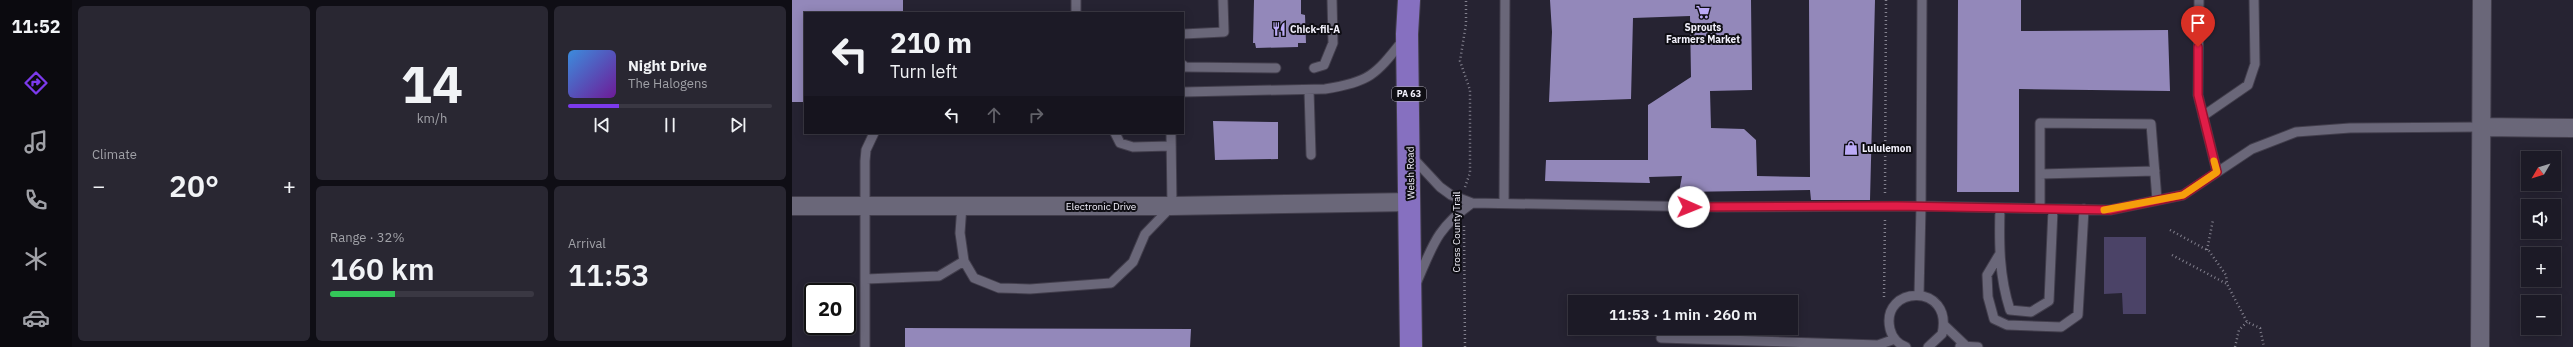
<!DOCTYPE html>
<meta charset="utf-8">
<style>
body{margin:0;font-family:"IBM Plex Sans",sans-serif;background:#292732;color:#f1f3f6;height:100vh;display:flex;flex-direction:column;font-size:15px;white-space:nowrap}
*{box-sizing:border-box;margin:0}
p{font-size:13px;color:#a0a1a7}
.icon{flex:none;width:22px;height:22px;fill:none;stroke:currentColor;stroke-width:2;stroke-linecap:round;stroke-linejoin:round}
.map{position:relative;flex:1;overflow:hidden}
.side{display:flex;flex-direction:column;gap:6px;padding:6px;background:#0f0e15;width:720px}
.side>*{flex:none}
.banner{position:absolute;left:12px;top:12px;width:380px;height:122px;border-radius:0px;box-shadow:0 2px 10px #0003,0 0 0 1px #3a3843;background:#1c1a26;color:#f1f3f6;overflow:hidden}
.needle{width:26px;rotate:232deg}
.tools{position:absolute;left:1729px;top:151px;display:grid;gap:8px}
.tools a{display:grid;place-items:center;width:40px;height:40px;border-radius:0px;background:#1c1a26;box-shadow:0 2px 10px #0003,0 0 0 1px #3a3843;font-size:20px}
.speed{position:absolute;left:12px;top:283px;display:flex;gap:8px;font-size:20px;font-weight:700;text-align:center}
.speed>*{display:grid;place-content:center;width:52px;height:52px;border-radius:50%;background:#1c1a26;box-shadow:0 2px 10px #0003,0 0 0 1px #3a3843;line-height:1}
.speed .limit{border:2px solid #111;border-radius:6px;background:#fff;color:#111}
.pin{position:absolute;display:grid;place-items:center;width:34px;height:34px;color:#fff;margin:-41px -17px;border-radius:50% 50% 50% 0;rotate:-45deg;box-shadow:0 0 4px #0007}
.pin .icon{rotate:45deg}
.me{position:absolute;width:44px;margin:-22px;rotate:91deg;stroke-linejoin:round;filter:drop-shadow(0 0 3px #0008)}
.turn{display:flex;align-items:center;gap:14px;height:84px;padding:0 20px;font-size:18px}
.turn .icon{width:52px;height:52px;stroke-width:2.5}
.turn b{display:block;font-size:28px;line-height:34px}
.lanes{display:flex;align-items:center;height:38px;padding:0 20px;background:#0003;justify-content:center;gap:20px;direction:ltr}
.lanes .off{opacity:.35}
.big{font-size:30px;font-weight:600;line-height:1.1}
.side .tile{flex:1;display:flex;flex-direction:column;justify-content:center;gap:6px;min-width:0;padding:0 14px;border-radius:6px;background:#292732}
.side .dial{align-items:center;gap:0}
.dial b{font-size:52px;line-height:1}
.song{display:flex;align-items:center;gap:12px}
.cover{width:48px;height:48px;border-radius:6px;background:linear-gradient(135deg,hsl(210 70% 55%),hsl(280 70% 35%))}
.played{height:4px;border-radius:2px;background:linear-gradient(90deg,#7c3aed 25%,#3a3843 25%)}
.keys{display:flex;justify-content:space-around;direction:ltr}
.heat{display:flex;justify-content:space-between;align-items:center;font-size:22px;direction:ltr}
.charge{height:6px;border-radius:3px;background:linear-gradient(90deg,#34c759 32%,#3a3843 0)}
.side .tiles{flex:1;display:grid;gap:6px;grid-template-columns:repeat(3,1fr)}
.tile:first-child{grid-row:span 2}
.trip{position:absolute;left:776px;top:295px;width:230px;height:40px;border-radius:0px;background:#1c1a26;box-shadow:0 2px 10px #0003,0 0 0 1px #3a3843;font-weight:600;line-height:40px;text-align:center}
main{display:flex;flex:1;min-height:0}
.tab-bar{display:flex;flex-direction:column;width:72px;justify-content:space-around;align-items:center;background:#0b0a0f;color:#a0a1a7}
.tab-bar .icon{width:28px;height:28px}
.tab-bar .selected{color:#7c3aed}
.tab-bar b{font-size:18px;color:#f1f3f6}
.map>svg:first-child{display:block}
</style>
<main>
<nav class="tab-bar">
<b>11:52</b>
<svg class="icon selected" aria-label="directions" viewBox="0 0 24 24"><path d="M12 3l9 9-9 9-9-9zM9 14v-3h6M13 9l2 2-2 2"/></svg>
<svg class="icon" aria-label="music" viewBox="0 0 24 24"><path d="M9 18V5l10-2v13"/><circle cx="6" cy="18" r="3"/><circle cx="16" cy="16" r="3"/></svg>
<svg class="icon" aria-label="phone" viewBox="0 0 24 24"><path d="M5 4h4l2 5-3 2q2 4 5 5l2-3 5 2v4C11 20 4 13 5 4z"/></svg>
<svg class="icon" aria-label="climate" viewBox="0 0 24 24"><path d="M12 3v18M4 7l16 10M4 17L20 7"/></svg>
<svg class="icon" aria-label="car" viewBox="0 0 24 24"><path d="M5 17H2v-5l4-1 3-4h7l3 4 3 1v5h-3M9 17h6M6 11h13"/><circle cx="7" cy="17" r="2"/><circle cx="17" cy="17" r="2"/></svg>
</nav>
<section class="side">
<div class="tiles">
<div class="tile"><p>Climate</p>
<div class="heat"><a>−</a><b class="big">20°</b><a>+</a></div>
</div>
<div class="tile dial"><b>14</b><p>km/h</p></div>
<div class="tile">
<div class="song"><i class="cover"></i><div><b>Night Drive</b><p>The Halogens</p></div></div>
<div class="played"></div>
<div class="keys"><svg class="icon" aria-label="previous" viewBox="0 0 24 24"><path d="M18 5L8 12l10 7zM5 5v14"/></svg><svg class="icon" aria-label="pause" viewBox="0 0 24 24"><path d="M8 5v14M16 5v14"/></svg><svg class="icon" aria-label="next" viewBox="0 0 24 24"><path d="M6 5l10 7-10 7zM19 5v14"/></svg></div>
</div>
<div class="tile"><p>Range · 32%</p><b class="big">160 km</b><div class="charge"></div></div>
<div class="tile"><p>Arrival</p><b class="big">11:53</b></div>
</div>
</section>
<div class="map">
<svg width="1781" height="347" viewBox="0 0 1781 347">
<rect width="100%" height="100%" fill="#262332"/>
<!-- green -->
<path fill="#4b4367" d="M 1312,237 L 1354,237 L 1354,314 L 1331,314 L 1330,293 L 1312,294 Z"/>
<!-- building -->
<path fill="#9388ba" d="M 0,0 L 111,0 L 111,13 L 13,13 L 13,102 L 0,102 Z
M 462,0 L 509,0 L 509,14 L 513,15 L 514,43 L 506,43 L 506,47 L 464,48 L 463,43 L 461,43 Z
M 758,0 L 959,0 L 960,90 L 918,91 L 919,128 L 952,129 L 964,140 L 965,176 L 1018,177 L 1017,0 L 1083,0 L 1078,200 L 1019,200 L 1018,190 L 887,192 L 890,176 L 857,177 L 858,183 L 753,181 L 754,160 L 856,160 L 856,105 L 899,77 L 898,16 L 841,18 L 839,99 L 757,102 L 760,32 Z
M 1166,0 L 1229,0 L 1229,31 L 1376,30 L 1378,91 L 1227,89 L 1227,192 L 1165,192 Z
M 421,121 L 486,122 L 486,159 L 423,160 Z
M 113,328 L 399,329 L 398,347 L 113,347 Z"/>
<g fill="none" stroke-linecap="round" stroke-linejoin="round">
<defs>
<path id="service" d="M 284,0 L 284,13
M 1407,0 L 1406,95 L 1425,172
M 391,34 L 432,32 L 431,0
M 391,65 L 393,67 L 484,68
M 522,68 L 532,65 L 541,43 L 540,0
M 517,90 L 519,155
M 391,92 L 533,89 C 579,82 584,74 612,39
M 1411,116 L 1456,85 L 1463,64 L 1462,0
M 323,133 L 328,143 L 341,147 L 379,146
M 620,157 L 648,187 L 659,195 L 680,203 L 925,207 L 1129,206 L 1130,0
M 1248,174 L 1363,171
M 712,203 L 713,0
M 170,205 L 168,233 L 172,261 L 182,278 L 207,288 L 238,289 L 319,283 L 341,262 L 353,234 L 380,206 L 379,133
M 1208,208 C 1207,243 1207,276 1218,310 L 1239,312 L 1257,301 L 1261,209
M 1248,208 L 1248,123 L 1359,124 L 1365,200
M 1207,255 L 1195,275 L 1196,297 L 1202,319 L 1215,325 L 1269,327 L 1286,315 L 1292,209
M 74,279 L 147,276 L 172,261
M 624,284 C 641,245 644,229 680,203
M 1127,295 L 1129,206 L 1318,210 L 1391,195 L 1460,149 L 1504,132 L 1558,128 L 1689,127
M 1152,325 L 1173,345
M 869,338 L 1086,345 L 1103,339
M 1168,346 L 1186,347
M 73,347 L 73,161 L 74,150 L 82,133
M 1114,347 C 1106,344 1100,337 1098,329 C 1088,285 1162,282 1150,334 L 1136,347"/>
<path id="minor" d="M 1689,127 L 1781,128
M 0,206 L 380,206 L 619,202
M 1688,347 L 1690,0"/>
<path id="primary" d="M 617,0 L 615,34 L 619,347"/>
</defs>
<!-- service casing -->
<use href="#service" stroke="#423e4c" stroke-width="11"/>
<!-- minor casing -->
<use href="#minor" stroke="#423e4c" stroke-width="20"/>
<!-- primary casing -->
<use href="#primary" stroke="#423e4c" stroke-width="24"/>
<!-- path -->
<path stroke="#83818e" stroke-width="2.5" stroke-dasharray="1 3" stroke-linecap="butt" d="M 673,187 L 678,173 L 678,90 L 668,61 L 674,24 L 674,0
M 1093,193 L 1094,0
M 672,226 L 673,347
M 1378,230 L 1417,251 L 1434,275 L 1435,284 L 1455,322 L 1468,328 L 1472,347
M 1415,250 L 1421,220
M 1380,255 L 1435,284
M 1092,297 L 1093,218
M 1443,347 L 1447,330 L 1455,322"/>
<!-- service -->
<use href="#service" stroke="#6a6779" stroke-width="9"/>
<!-- minor -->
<use href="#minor" stroke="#6a6779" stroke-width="18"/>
<!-- primary -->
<use href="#primary" stroke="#8670c0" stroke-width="22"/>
</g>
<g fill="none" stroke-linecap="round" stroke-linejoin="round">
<defs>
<path id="route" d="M 897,207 L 1105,206 L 1318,210 L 1391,195 L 1425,172 L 1406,95 L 1406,47"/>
</defs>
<!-- route casing -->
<use href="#route" stroke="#92132f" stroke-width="10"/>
<!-- route -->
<use href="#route" stroke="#e11d48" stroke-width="7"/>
<!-- slow -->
<path stroke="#f59e0b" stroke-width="7" d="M 1312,210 L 1391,195 L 1425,172 L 1422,161"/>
</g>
<!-- icons -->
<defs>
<symbol id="supermarket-bare" viewBox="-9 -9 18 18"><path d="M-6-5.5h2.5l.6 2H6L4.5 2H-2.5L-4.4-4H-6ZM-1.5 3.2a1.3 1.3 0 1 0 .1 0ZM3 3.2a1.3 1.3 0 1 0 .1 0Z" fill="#bbaaf6" stroke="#0f0e14" stroke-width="2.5" paint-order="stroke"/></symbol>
<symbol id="restaurant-bare" viewBox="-9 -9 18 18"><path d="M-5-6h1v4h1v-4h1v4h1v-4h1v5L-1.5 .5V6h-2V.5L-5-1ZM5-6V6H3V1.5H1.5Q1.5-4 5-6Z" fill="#bbaaf6" stroke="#0f0e14" stroke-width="2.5" paint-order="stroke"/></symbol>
<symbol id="shop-bare" viewBox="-9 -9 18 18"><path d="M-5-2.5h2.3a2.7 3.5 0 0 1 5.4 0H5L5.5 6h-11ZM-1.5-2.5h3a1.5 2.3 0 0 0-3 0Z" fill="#bbaaf6" stroke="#0f0e14" stroke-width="2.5" paint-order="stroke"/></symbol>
</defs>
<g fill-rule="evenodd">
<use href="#supermarket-bare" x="901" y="2" width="20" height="20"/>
<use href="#restaurant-bare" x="477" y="19" width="20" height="20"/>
<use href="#shop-bare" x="1049" y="138" width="20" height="20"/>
</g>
<g text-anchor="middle" stroke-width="4" stroke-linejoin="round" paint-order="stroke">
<!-- shield labels -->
<rect fill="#0f0e14" stroke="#aeacb6" stroke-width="1" x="600" y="87" width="34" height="14" rx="3"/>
<g font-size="9" font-weight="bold" fill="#f2f0fb">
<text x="617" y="97">PA 63</text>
</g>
<!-- poi labels -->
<g font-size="10" font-weight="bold" fill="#f2f0fb" stroke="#0f0e14" text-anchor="start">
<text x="911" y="31" text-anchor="middle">Sprouts<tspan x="911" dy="12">Farmers Market</tspan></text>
<text x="498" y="33">Chick-fil-A</text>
<text x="1070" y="152">Lululemon</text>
</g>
<!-- street labels -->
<g font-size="10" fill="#f2f0fb" stroke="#0f0e14">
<text transform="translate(618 173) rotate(-91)" y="4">Welsh Road</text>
<text x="309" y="210">Electronic Drive</text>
<text transform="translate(664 232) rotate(-90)" y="4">Cross County Trail</text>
</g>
</g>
</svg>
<div class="tools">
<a><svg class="needle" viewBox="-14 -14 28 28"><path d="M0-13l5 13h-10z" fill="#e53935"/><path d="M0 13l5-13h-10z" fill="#a0a1a7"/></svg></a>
<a><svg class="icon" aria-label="sound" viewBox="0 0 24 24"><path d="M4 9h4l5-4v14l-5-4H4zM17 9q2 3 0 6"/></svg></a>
<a>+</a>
<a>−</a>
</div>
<div class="speed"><div class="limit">20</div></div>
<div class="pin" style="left:1406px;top:47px;background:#d93025"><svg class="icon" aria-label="arrive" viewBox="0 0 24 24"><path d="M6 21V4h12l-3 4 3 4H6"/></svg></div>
<svg class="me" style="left:897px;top:207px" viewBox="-20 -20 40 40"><circle r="19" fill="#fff"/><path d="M0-13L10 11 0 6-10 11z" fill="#e11d48"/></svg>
<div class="trip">11:53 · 1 min · 260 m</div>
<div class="banner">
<div class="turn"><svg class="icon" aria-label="left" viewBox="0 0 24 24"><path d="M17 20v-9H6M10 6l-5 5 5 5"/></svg><div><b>210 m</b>Turn left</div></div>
<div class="lanes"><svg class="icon" aria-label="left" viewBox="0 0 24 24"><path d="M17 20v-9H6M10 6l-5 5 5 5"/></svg><svg class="icon off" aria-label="ahead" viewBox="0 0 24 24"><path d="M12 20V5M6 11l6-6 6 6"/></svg><svg class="icon off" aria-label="right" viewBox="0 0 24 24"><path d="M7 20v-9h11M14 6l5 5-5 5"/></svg></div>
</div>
</div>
</main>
